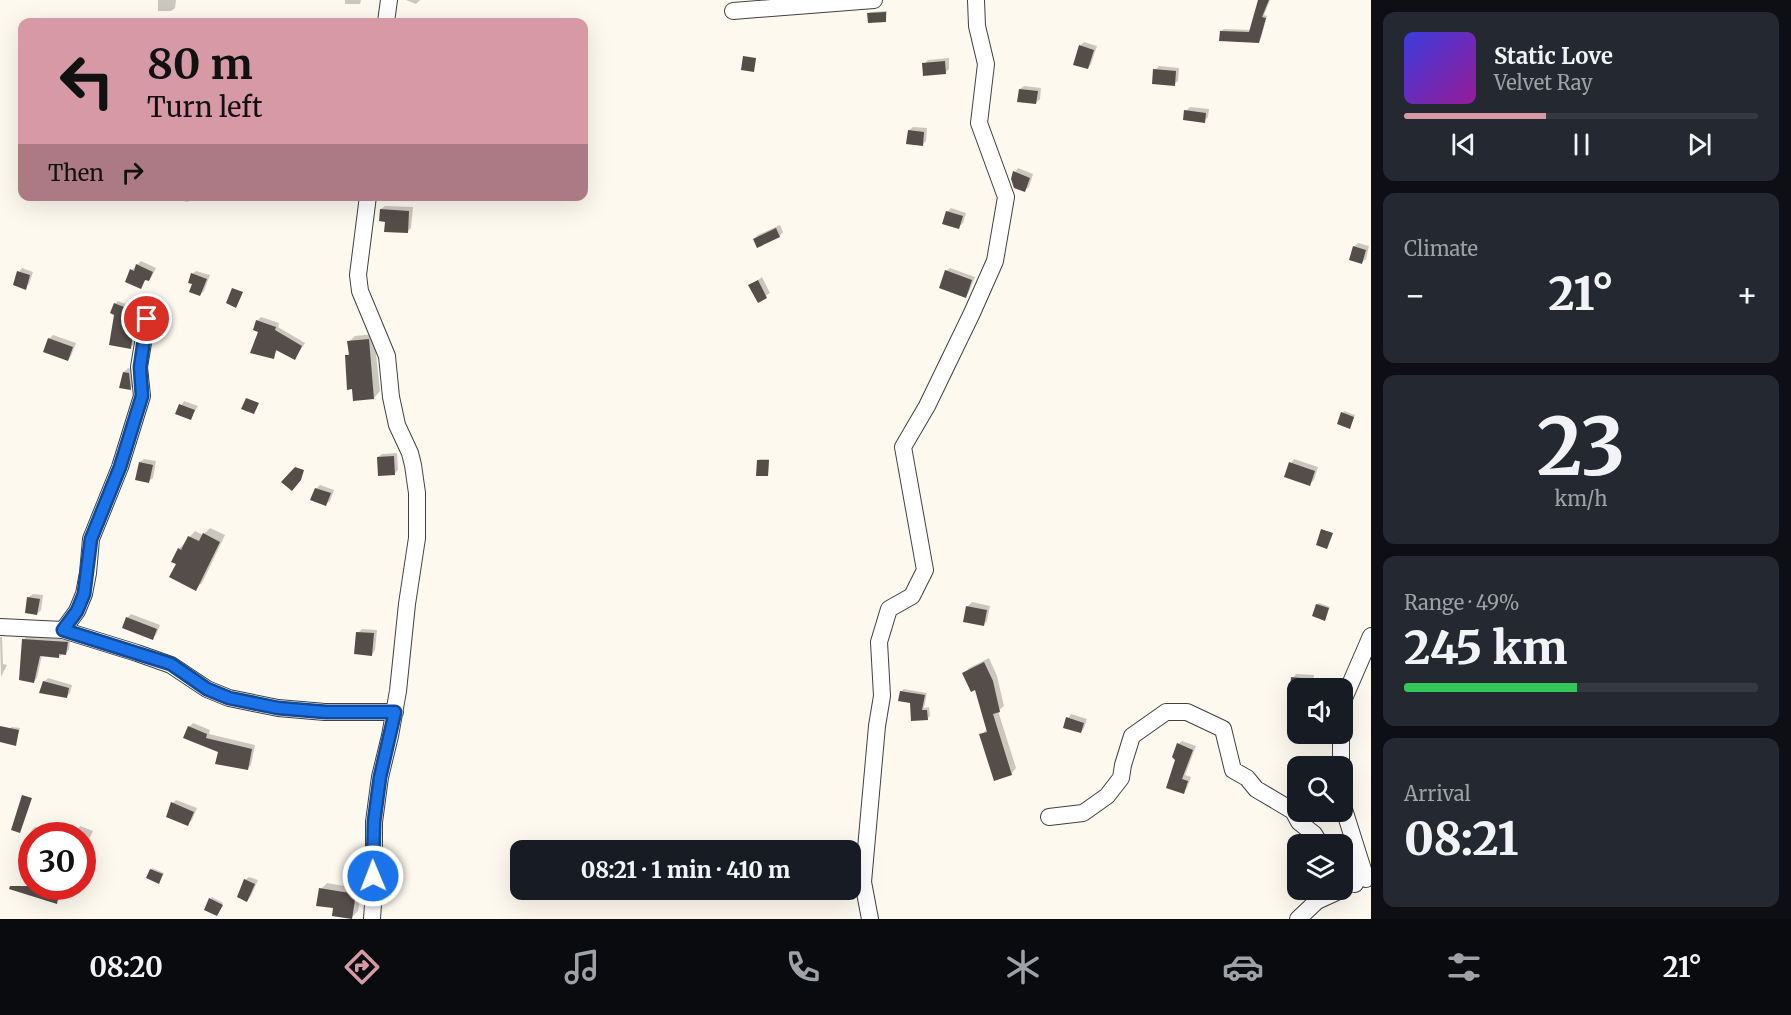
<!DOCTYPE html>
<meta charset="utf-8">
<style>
body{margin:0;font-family:Merriweather,serif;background:#242831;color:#f1f3f6;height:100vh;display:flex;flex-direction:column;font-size:22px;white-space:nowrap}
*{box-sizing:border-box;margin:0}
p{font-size:20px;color:#9ea1a6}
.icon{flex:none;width:33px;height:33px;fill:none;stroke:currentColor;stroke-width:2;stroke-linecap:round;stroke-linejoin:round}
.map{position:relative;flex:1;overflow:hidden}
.details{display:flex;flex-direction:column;gap:12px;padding:12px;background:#0d0f14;width:420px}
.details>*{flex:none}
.hud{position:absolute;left:18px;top:18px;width:570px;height:183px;border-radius:12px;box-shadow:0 6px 24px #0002;background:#d699a5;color:#111;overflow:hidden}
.buttons{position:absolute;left:1287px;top:678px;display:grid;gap:12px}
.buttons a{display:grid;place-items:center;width:66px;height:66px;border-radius:12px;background:#171b24;box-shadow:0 6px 24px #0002;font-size:30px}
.speed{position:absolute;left:18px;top:822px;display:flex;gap:12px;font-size:30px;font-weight:700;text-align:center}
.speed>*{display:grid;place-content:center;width:78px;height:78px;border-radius:50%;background:#171b24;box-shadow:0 6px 24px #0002;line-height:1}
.speed .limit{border:9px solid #d22;background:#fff;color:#111}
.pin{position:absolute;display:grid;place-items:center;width:51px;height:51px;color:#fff;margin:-26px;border:3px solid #fff;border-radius:50%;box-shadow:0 2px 6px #0007}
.me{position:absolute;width:66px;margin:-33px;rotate:359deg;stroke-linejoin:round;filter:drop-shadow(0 0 4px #0008)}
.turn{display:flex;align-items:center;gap:21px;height:126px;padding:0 30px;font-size:27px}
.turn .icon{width:78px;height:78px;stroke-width:2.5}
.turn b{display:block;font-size:42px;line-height:51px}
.then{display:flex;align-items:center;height:57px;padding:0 30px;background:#0003;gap:12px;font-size:22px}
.big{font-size:45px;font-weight:800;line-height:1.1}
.details .card{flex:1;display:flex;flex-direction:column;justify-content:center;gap:9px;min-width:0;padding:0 21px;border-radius:12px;background:#242831}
.details .dial{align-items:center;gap:0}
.dial b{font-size:78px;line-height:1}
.song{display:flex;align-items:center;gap:18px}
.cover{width:72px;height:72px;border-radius:9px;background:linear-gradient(135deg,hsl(240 70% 55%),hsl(300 70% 35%))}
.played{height:6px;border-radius:3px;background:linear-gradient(90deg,#d699a5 40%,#363941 40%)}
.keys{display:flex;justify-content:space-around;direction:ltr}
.heat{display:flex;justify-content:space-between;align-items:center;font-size:33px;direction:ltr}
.charge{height:9px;border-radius:4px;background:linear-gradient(90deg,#34c759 49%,#363941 0)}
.trip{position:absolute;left:510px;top:840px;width:351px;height:60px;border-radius:12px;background:#171b24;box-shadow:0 6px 24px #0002;font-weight:800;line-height:60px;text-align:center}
.menu{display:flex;height:96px;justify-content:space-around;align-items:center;background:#090b0e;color:#9ea1a6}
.menu .icon{width:42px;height:42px}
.menu .current{color:#d699a5}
.menu b{font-size:27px;color:#f1f3f6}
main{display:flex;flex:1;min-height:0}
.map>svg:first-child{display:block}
</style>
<main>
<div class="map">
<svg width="1371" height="919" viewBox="0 0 1371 919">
<rect width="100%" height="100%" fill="#fef9ef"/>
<!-- shadow -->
<path fill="#0003" d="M 158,0 L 176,0 L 175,8 L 171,11 L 158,11 Z
M 345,0 L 361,0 L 360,4 L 345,4 Z
M 406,0 L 420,0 L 416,4 Z
M 1260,0 L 1270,0 L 1264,15 L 1267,16 L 1261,38 L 1258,41 L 1221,31 L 1224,29 L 1251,30 Z
M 887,11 L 886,21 L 868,14 L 870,12 Z
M 1084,42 L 1097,46 L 1091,64 L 1088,68 L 1080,46 Z
M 949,58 L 949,69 L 946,72 L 924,64 L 928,60 Z
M 1159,66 L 1179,68 L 1178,81 L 1174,84 L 1155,70 Z
M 1024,86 L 1041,88 L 1040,99 L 1036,103 L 1020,89 Z
M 1190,107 L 1209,109 L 1208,117 L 1204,121 L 1186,111 Z
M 913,127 L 927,128 L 926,141 L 922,145 L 909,130 Z
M 1018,168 L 1033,174 L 1029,187 L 1025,190 L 1015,172 Z
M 174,196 L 192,196 L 188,202 L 174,199 Z
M 385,206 L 413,207 L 411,228 L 407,232 L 387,220 L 381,209 Z
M 951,208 L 966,213 L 963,223 L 959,227 L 947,212 Z
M 780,225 L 783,232 L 780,236 L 758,246 L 754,239 L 758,235 Z
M 1358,243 L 1369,246 L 1366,259 L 1362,262 L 1354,247 Z
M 141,261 L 156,268 L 152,276 L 149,280 L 146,279 L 141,287 L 132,270 Z
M 22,268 L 33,272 L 29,284 L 25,288 L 19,272 Z
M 950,268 L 975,277 L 969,292 L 966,296 L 946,271 Z
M 196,271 L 210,275 L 204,291 L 200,295 L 194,283 L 192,274 Z
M 762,277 L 770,293 L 758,301 L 750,286 Z
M 118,301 L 130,306 L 128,313 L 137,314 L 133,345 L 130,347 L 115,304 Z
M 261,317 L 279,323 L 278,327 L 305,343 L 295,358 L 278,349 L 273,357 L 260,331 L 257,321 Z
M 374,334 L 380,391 L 374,398 L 347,356 L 350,352 L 348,342 L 355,336 Z
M 53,335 L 76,343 L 71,356 L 68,360 L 49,339 Z
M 128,368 L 132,369 L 134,385 L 130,389 L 124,372 Z
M 184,401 L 198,406 L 191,418 L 177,413 Z
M 1344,411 L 1355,415 L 1351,425 L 1339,423 Z
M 397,453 L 398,470 L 394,474 L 378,457 L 382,454 Z
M 144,459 L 156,461 L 153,478 L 149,481 L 140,462 Z
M 760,459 L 769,459 L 768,475 L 758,460 Z
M 1294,459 L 1318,467 L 1314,480 L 1310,484 L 1291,463 Z
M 320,485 L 334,490 L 330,501 L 326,504 L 312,499 L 317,488 Z
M 210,528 L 225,535 L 202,583 L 195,589 L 178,563 L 179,549 L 195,531 L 203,535 Z
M 33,594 L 43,595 L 41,610 L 37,614 L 29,597 Z
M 972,602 L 990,606 L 987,621 L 983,625 L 965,621 L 968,606 Z
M 1319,603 L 1330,607 L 1326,617 L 1317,604 Z
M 131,614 L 160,625 L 156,635 L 152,638 L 127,618 Z
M 362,629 L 377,630 L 375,650 L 372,654 L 358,633 Z
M 27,636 L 70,640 L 69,650 L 65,653 L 58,657 L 42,655 L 37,678 L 34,681 L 24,639 Z
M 0,637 L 2,637 L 3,664 L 7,665 L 1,677 Z
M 989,658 L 997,676 L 1004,706 L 998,711 L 1016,768 L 1011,774 L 981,735 L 987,729 L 976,687 L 964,673 L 969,668 Z
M 1296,674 L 1314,675 L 1313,687 L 1292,690 L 1293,678 Z
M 48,678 L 72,685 L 70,693 L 66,697 L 44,682 Z
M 904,689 L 927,693 L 924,708 L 929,707 L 930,716 L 927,719 L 901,692 Z
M 1071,714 L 1087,719 L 1084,728 L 1081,732 L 1068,718 Z
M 193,723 L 210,730 L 209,734 L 255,745 L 251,765 L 247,769 L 219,751 L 189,727 Z
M 12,727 L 20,728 L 15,745 L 10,728 Z
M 1182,741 L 1196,746 L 1185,775 L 1191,777 L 1187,788 L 1183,792 L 1177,759 L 1178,744 Z
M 176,800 L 197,808 L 192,820 L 188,824 L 173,803 Z
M 80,826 L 93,831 L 82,854 L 82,836 L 74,836 Z
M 35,827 L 50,831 L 49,836 L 32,836 L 32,842 L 29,841 L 31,831 Z
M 152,868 L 164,873 L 159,882 L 151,870 Z
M 32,874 L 32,886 L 61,886 L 59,900 L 56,902 L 25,892 Z
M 249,877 L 258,880 L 251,896 L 247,900 L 245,880 Z
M 327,883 L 362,889 L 358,911 L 352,917 L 321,889 Z
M 212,897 L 223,903 L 218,913 L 211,899 Z"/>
<!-- building -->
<path fill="#554d4a" d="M 1258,0 L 1269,0 L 1262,17 L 1266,18 L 1259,43 L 1219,41 L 1220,31 L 1249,32 Z
M 886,12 L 886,22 L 868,23 L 867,13 Z
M 1079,45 L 1094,50 L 1088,69 L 1073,65 Z
M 743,56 L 756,58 L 754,72 L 741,70 Z
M 945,61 L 946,74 L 923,76 L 922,63 Z
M 1153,69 L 1176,71 L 1175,86 L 1152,84 Z
M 1019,89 L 1038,91 L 1036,104 L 1017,102 Z
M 1184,110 L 1206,113 L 1205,123 L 1183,120 Z
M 908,130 L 924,132 L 923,146 L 906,144 Z
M 1013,171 L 1030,178 L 1025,192 L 1014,188 L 1011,179 Z
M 380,209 L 409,211 L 408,233 L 384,232 L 385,222 L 379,221 Z
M 946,211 L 963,216 L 959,229 L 942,224 Z
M 776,228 L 780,237 L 757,248 L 753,239 Z
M 1353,246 L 1366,250 L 1362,264 L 1349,260 Z
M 136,264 L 153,272 L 149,281 L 145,280 L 141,289 L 125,282 L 130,269 L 134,271 Z
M 945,270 L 972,280 L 966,298 L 939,288 Z
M 17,271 L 30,275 L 26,290 L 13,285 Z
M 191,273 L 207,279 L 200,296 L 189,292 L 192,284 L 188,283 Z
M 758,280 L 767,298 L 758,303 L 748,285 Z
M 232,288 L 243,292 L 236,308 L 226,303 Z
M 114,303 L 129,309 L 126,316 L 135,317 L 131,349 L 109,345 L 114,315 L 110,313 Z
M 256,320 L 276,327 L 275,330 L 302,346 L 295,360 L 276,350 L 274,359 L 250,353 L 258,332 L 253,330 Z
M 48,338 L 73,347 L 68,361 L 43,352 Z
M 369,339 L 374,399 L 353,401 L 352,389 L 347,390 L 345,355 L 349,355 L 347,341 Z
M 123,372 L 129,373 L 131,390 L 119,388 Z
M 246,398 L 259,403 L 254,414 L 241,409 Z
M 179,404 L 195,410 L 191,420 L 175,414 Z
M 1341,412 L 1354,417 L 1350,429 L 1337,424 Z
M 394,456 L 395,475 L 378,476 L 377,457 Z
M 757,460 L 769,460 L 768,476 L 756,476 Z
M 139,462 L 153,465 L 149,483 L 135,480 Z
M 1289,462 L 1315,471 L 1310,486 L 1284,477 Z
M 295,467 L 304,470 L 301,480 L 292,491 L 281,482 Z
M 315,488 L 331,493 L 326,506 L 310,500 Z
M 1321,529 L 1333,533 L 1327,549 L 1316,545 Z
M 203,533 L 220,542 L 196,591 L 169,577 L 176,564 L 171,562 L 178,548 L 181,550 L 188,536 L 199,541 Z
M 27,597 L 40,599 L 37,615 L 25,613 Z
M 1316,604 L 1329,608 L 1325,621 L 1312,616 Z
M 966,606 L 987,610 L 984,626 L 963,622 Z
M 126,617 L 157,629 L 153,640 L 122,628 Z
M 356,632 L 374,633 L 372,656 L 354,654 Z
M 22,639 L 68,642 L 66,655 L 59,654 L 59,658 L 40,656 L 34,683 L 19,680 Z
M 984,662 L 993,681 L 1000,712 L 993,714 L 1012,775 L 994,781 L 979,734 L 987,732 L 975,690 L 971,692 L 962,673 Z
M 1291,677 L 1311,679 L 1310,688 L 1290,688 Z
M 43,681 L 69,688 L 67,698 L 39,693 Z
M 900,691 L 925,695 L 922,710 L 927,710 L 928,720 L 911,721 L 910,703 L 898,701 Z
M 1066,717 L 1084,723 L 1081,733 L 1063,728 Z
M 0,726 L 19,730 L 16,746 L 0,742 Z
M 188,726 L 207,734 L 206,738 L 252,749 L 248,770 L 215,764 L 218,752 L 183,738 Z
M 1177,743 L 1193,750 L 1182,779 L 1188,781 L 1184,794 L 1166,788 L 1175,760 L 1172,757 Z
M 22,795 L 32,798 L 20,833 L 11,830 Z
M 171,802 L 194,812 L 188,826 L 166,817 Z
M 150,869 L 163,874 L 159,884 L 146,878 Z
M 244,879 L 255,884 L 247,902 L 237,897 Z
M 10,886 L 60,886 L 57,904 L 9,889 Z
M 319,888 L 356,894 L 352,919 L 332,916 L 333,908 L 316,906 Z
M 209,898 L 223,905 L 217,916 L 204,910 Z"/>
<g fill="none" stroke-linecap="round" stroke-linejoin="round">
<defs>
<path id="street" d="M 733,11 L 874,0
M 386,22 L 389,0
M 368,196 L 358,275 L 360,291 L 387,356 L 391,397 L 397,425 L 410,453 L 413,465 L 417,493 L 417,538 L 407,604 L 398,691 L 390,736 L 380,777 L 374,822 L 374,889 L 372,919
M 0,627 L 63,630 L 137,653 L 171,665 L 207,689 L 229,698 L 278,708 L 325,712 L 395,712
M 63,630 L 77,611 L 84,594 L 88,573 L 91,539 L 120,467 L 142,396 L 139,367 L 147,319
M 1342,703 L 1371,636
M 1341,766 L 1341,734
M 1342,803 L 1366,879
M 1049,817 L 1083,813 L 1107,796 L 1121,778 L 1123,765 L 1132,736 L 1166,712 L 1187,712 L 1223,729 L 1233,770 L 1247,778 L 1256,789 L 1293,811 L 1299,822 L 1314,834 L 1320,844
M 1342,859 L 1350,869 L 1355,884
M 870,919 L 863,882 L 877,726 L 882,696 L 879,642 L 889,609 L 912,596 L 925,570 L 903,447 L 927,406 L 972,313 L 995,261 L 1006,197 L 979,123 L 986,64 L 977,26 L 976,0
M 1298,919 L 1317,901 L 1341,890"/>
</defs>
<!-- street casing -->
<use href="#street" stroke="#404040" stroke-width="18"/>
<!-- street -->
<use href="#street" stroke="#fff" stroke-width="16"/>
</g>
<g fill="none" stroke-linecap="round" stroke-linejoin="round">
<defs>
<path id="route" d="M 147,319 L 140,367 L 142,396 L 120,467 L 91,539 L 84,594 L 77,611 L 63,630 L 171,664 L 207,689 L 229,698 L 278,708 L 326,712 L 395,712 L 380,777 L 374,822 L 373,876"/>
</defs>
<!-- route casing -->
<use href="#route" stroke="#114b97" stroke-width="15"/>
<!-- route -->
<use href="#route" stroke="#1a73e8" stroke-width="10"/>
</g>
</svg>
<div class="buttons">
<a><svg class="icon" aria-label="sound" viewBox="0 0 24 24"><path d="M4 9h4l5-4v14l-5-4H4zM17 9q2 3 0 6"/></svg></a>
<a><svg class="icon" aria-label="search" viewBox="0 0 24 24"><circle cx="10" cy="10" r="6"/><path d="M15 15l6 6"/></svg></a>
<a><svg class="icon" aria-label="layers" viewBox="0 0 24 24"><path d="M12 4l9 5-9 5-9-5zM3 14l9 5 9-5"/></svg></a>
</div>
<div class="speed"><div class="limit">30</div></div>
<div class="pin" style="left:147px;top:319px;background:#d93025"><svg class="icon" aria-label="arrive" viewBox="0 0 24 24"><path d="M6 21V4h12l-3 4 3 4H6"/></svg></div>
<svg class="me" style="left:373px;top:876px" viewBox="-20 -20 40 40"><circle r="17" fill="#1a73e8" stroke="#fff" stroke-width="3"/><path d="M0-11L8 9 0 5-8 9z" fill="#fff"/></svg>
<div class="trip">08:21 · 1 min · 410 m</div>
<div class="hud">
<div class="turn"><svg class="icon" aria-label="left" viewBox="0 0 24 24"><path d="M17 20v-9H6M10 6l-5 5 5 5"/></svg><div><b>80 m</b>Turn left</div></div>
<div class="then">Then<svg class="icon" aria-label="right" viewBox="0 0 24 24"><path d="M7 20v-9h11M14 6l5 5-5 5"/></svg></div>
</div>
</div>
<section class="details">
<div class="card">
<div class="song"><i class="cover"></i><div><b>Static Love</b><p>Velvet Ray</p></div></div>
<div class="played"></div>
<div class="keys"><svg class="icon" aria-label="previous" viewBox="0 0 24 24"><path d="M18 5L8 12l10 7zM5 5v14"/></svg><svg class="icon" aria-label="pause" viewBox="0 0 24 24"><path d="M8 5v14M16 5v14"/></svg><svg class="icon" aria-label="next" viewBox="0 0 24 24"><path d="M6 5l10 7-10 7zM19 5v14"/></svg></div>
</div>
<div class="card"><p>Climate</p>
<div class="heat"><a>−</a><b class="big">21°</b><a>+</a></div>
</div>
<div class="card dial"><b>23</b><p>km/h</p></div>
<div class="card"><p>Range · 49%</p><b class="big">245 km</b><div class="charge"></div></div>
<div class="card"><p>Arrival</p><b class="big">08:21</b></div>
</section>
</main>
<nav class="menu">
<b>08:20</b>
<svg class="icon current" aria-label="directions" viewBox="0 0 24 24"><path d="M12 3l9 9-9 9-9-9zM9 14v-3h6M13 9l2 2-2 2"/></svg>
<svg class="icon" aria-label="music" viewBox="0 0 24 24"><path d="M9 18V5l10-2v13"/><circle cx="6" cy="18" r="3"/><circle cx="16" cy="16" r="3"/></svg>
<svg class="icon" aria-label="phone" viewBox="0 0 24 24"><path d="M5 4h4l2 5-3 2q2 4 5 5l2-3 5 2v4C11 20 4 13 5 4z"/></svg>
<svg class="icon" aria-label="climate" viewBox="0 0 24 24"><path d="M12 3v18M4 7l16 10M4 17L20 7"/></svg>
<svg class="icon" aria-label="car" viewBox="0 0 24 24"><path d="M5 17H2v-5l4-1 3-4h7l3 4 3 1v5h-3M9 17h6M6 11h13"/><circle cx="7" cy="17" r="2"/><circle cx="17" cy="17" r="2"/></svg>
<svg class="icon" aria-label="filters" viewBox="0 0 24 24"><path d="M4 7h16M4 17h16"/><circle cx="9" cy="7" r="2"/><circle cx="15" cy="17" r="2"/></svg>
<b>21°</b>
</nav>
